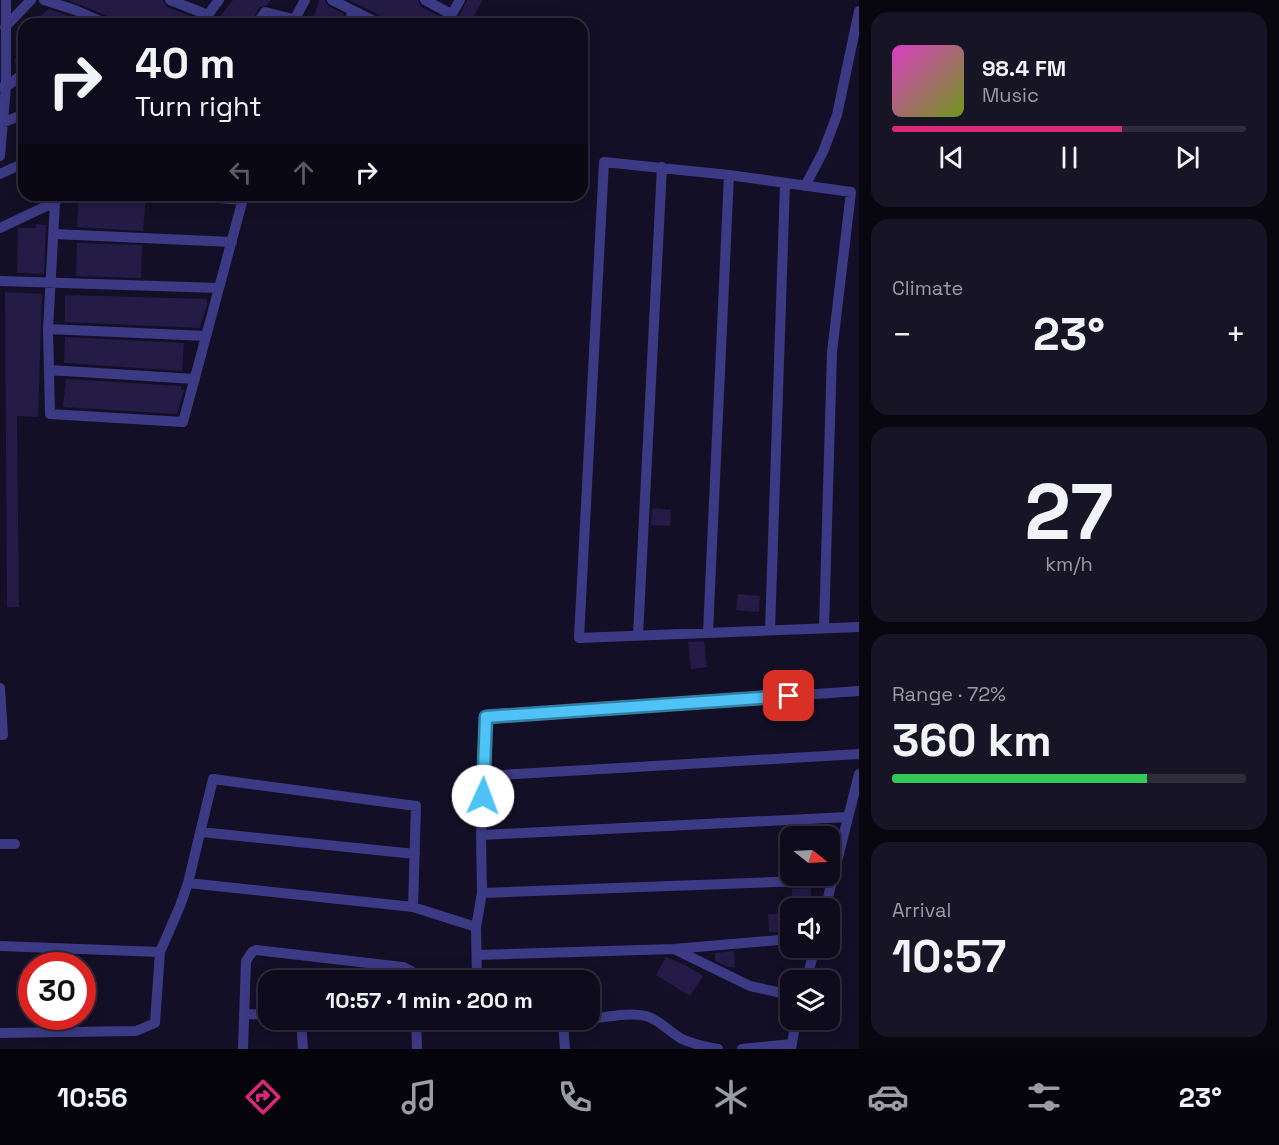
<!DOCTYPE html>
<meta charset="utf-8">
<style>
body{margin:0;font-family:"Space Grotesk",sans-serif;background:#171425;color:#f1f3f6;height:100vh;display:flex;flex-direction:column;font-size:22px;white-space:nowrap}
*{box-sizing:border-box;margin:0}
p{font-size:20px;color:#9b9ba3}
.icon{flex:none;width:33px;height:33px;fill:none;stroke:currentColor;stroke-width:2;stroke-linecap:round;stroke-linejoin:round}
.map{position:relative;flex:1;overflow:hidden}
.panel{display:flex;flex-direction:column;gap:12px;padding:12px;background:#08060f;width:420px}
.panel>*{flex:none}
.banner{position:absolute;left:18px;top:18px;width:570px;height:183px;border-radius:18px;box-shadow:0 3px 15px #0003,0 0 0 2px #2e2b3b;background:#0e0b1c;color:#f1f3f6;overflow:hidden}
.needle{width:39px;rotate:108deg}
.fabs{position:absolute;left:780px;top:826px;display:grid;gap:12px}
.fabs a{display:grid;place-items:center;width:60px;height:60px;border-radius:12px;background:#0e0b1c;box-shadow:0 3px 15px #0003,0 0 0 2px #2e2b3b;font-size:30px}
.speed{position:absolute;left:18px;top:952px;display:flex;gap:12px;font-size:30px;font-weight:700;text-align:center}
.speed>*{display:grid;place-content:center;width:78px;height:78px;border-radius:50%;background:#0e0b1c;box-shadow:0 3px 15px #0003,0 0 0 2px #2e2b3b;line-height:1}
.speed .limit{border:9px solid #d22;background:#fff;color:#111}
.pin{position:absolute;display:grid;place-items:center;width:51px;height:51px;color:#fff;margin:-26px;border-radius:12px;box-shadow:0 3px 9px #0006}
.me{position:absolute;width:66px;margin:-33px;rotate:2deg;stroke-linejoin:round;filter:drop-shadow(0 0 4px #0008)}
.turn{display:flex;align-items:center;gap:21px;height:126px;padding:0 18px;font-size:27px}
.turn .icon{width:78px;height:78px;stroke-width:2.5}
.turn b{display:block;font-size:42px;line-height:51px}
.lanes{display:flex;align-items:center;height:57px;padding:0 18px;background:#0003;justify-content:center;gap:30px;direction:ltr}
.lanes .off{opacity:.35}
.big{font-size:45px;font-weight:800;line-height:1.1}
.panel .card{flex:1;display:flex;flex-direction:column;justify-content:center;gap:9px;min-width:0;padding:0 21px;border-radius:18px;background:#171425}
.panel .dial{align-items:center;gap:0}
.dial b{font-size:78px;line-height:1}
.song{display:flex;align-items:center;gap:18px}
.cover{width:72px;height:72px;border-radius:9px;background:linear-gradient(135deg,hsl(310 70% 55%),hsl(80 70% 35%))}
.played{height:6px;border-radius:3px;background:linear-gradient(90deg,#db2777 65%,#2e2b3b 65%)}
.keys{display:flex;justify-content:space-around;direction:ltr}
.heat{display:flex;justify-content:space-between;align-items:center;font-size:33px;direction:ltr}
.charge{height:9px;border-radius:4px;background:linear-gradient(90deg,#34c759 72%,#2e2b3b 0)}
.trip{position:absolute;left:258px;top:970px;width:342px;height:60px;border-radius:18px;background:#0e0b1c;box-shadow:0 3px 15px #0003,0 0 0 2px #2e2b3b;font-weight:800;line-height:60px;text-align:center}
.tab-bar{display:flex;height:96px;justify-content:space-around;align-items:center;background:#06040b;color:#9b9ba3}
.tab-bar .icon{width:42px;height:42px}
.tab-bar .on{color:#db2777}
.tab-bar b{font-size:27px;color:#f1f3f6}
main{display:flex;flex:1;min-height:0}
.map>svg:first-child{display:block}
</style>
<main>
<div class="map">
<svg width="859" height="1049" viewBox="0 0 859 1049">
<rect width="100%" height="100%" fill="#130f26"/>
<!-- building -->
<path fill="#241b47" d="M 68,0 L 163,0 L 167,7 L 196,18 L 194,24 L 120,24 L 110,17 Z
M 233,0 L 271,0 L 267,5 L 259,8 L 250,24 L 214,24 Z
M 319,0 L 325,0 L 328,6 L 344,14 L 341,24 L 312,24 Z
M 349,0 L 418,0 L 421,7 L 441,17 L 439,24 L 390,24 L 383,17 Z
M 467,0 L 483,0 L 469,24 L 455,24 Z
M 49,9 L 66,15 L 73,24 L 30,24 Z
M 24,51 L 24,66 L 18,68 L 14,60 Z
M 79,195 L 146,197 L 143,231 L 77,227 Z
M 36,224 L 46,225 L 44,274 L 17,273 L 18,228 L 36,228 Z
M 77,243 L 142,245 L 141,278 L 76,276 Z
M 5,292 L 42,294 L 38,417 L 17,416 L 19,607 L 7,607 Z
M 65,295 L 207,299 L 207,305 L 200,328 L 65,322 Z
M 65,337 L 184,343 L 182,371 L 64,363 Z
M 66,379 L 181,386 L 181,390 L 184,390 L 177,414 L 63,407 Z
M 652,508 L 671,510 L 670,526 L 651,525 Z
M 738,594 L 760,596 L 759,612 L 736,610 Z
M 704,641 L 707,667 L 691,669 L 688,642 Z
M 811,888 L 811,907 L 792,907 L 792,889 Z
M 787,913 L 787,932 L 769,932 L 768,914 Z
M 734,951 L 735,967 L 729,967 L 715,961 L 715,953 Z
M 666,957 L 686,965 L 703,976 L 690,996 L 656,975 Z"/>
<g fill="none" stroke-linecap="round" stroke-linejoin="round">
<!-- street -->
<path stroke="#3d3a85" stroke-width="10" d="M 44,0 L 75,10 L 107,24
M 170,0 L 208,15
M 332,0 L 380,24
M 425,0 L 451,14
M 201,24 L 219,0
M 257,24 L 265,12 L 293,19
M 292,24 L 305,0
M 348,24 L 353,11
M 446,24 L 460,0
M 5,27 L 31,0
M 2,87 L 6,87 L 24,73
M 0,124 L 24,114
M 0,156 L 6,87 L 6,0
M 0,174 L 24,163
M 805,186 L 823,152 L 837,115 L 859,11
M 183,195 L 243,200
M 55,202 L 48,329 L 50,414 L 183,422 L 244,195
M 0,228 L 55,202 L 63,195
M 54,234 L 232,242
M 0,281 L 219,288
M 48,329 L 206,336
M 49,370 L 195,379
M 824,628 L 832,352 L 851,192 L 729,175 L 604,162 L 579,638 L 859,627
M 770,630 L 785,184
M 708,632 L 729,175
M 638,635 L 662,167
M 0,688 L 3,735 L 0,735
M 484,776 L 859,754
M 201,832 L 415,854
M 481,835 L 848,817
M 0,844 L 15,844
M 188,883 L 413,907 L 476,927
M 482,893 L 832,880
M 825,909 L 859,774
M 0,946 L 160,952 L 155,1023 L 136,1031 L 0,1033
M 674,949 L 750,986 L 790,995
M 160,952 L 180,906 L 188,883 L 213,779 L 416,806 L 413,907
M 477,955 L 674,949 L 790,939
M 477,981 L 476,927 L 482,893 L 481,835 L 486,717 L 859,691
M 806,981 L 815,948
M 246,1014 L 268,1015
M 590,1019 C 607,1017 629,1012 646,1016 C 660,1020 669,1032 682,1039 C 693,1044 706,1047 718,1049
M 301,1020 L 303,1049
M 347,1020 L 416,1025 L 477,1021 L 563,1023 L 583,1020
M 416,1020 L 417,1049
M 563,1023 L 565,1049
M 243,1049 L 246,961 L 252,952 L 256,950 L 403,967 L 411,971 L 414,981
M 742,1049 L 791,1044
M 791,1049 L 796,1020"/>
</g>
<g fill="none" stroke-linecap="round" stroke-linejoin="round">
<defs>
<path id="route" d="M 483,796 L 486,717 L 789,696"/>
</defs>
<!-- route casing -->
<use href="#route" stroke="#337fa1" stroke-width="15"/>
<!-- route -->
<use href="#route" stroke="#4fc3f7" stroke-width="10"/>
</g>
</svg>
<div class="fabs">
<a><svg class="needle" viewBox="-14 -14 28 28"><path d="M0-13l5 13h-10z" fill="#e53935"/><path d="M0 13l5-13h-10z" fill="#9b9ba3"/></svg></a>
<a><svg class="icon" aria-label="sound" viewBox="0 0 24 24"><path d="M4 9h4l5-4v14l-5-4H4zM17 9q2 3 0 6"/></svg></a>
<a><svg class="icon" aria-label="layers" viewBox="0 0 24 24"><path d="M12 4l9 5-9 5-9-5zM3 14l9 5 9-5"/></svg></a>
</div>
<div class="speed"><div class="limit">30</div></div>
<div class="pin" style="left:789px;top:696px;background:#d93025"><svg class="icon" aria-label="arrive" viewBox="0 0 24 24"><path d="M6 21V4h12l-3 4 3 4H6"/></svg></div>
<svg class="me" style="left:483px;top:796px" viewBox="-20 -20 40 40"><circle r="19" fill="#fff"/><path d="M0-13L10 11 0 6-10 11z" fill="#4fc3f7"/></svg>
<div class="trip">10:57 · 1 min · 200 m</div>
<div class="banner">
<div class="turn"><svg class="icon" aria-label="right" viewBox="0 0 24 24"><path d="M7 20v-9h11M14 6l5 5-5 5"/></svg><div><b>40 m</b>Turn right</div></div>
<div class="lanes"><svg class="icon off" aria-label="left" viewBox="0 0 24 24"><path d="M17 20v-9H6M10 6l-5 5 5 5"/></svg><svg class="icon off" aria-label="ahead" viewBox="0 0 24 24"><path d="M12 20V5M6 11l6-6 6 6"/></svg><svg class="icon" aria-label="right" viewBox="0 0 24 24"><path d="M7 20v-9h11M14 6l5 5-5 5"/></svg></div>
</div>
</div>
<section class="panel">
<div class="card">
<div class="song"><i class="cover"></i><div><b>98.4 FM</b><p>Music</p></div></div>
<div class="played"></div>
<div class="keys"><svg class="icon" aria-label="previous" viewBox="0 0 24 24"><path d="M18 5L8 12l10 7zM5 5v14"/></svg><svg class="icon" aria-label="pause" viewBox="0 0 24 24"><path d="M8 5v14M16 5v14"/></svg><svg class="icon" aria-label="next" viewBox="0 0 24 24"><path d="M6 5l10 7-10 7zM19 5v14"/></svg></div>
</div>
<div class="card"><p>Climate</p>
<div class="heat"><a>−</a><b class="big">23°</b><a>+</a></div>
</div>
<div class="card dial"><b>27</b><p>km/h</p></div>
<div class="card"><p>Range · 72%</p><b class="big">360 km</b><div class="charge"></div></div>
<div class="card"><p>Arrival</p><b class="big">10:57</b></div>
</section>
</main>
<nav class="tab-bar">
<b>10:56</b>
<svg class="icon on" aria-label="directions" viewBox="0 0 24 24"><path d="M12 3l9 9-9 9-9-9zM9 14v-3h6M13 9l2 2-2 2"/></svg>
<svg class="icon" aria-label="music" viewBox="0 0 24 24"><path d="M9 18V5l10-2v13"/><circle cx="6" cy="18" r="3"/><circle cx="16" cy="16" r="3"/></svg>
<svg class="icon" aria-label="phone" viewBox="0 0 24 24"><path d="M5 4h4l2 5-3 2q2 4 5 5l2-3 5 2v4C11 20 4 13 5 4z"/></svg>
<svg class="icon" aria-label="climate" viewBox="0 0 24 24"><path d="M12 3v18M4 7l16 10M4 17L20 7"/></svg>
<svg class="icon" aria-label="car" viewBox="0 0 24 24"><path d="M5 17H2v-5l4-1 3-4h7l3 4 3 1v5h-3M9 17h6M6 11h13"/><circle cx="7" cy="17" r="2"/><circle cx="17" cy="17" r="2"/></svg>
<svg class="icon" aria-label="filters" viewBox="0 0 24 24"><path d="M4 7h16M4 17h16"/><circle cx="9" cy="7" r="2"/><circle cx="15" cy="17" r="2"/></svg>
<b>23°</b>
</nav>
